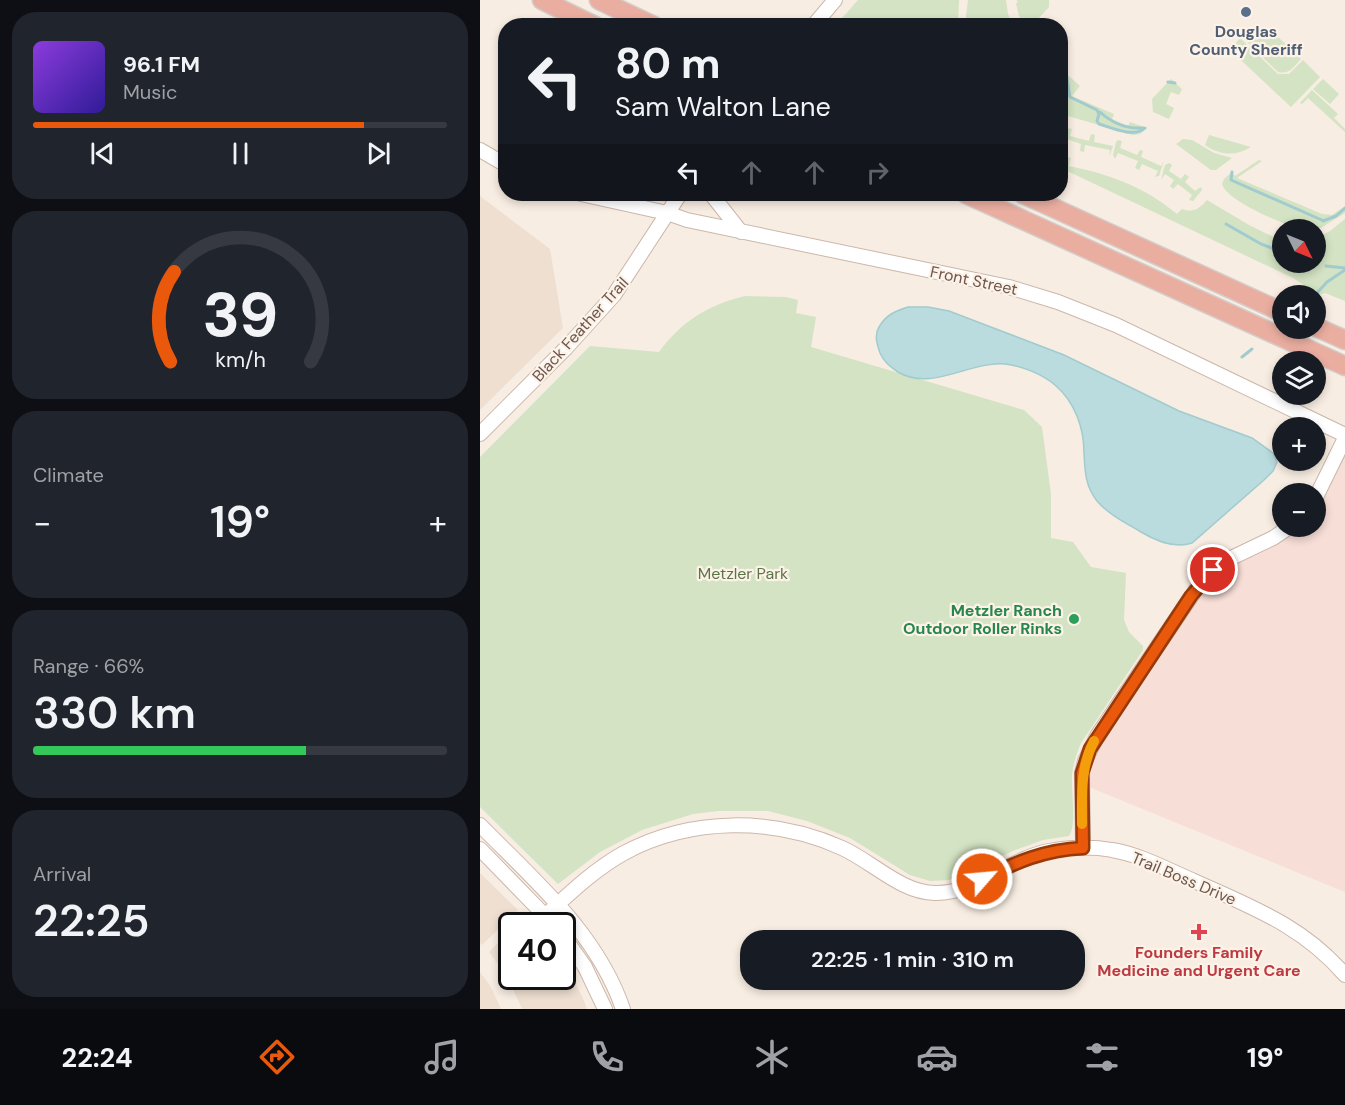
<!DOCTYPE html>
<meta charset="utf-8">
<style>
body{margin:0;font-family:"DM Sans",sans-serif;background:#20242c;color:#f1f3f6;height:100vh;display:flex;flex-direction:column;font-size:22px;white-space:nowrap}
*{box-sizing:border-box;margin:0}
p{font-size:20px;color:#9ea1a6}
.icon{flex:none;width:33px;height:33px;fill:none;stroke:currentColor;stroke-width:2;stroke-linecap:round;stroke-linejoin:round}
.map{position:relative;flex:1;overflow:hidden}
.drawer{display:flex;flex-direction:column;gap:12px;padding:12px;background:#0d0f14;width:480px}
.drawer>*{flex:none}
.hud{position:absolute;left:18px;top:18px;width:570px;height:183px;border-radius:24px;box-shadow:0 3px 9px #0003;background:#171b24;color:#f1f3f6;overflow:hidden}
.needle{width:39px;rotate:133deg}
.fabs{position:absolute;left:792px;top:219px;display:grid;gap:12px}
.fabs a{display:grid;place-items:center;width:54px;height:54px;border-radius:50%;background:#171b24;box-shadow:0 3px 9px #0003;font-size:30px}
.speed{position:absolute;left:18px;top:912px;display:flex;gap:12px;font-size:30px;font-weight:700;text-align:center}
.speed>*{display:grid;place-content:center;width:78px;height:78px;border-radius:50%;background:#171b24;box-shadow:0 3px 9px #0003;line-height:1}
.speed .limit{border:3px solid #111;border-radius:9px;background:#fff;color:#111}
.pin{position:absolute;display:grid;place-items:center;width:51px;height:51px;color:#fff;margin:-26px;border:3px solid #fff;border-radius:50%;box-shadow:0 2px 6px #0007}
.me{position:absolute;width:66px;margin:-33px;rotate:63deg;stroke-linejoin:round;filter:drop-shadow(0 0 4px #0008)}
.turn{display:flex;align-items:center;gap:21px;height:126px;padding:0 18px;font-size:27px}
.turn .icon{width:78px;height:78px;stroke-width:2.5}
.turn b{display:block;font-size:42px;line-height:51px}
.lanes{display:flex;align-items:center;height:57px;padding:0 18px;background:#0003;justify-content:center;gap:30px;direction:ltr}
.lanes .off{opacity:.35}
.big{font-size:45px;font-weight:600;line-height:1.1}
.drawer .widget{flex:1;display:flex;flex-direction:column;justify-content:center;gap:9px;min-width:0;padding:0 21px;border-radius:24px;background:#20242c}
.drawer .dial{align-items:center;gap:0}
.dial svg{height:156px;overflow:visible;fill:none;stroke:#363941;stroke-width:7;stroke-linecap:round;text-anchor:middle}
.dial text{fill:#f1f3f6;stroke:none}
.song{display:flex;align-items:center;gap:18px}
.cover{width:72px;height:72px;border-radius:9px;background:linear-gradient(135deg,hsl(270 70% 55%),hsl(250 70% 35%))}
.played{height:6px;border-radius:3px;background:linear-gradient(90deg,#ea580c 80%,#363941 80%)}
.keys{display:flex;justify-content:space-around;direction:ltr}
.heat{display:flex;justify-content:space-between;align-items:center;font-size:33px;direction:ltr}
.charge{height:9px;border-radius:4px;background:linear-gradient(90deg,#34c759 66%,#363941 0)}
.trip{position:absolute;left:260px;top:930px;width:345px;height:60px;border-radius:24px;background:#171b24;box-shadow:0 3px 9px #0003;font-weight:600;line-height:60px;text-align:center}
.menu{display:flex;height:96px;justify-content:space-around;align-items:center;background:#090b0e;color:#9ea1a6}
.menu .icon{width:42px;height:42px}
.menu .on{color:#ea580c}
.menu b{font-size:27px;color:#f1f3f6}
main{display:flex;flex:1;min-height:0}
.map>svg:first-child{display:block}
</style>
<main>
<section class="drawer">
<div class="widget">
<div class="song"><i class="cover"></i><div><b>96.1 FM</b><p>Music</p></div></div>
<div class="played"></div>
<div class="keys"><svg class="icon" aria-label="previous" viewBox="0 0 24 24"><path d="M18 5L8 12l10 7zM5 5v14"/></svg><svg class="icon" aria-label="pause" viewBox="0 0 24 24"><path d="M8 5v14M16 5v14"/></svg><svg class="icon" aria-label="next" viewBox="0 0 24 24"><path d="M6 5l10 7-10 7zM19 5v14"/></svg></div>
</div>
<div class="widget dial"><svg viewBox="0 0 100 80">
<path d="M14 69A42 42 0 1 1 86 69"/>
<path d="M14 69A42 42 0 0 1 16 23" stroke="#ea580c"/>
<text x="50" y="56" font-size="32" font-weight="700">39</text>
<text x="50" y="72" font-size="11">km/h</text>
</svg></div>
<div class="widget"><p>Climate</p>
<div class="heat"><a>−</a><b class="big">19°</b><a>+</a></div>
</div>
<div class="widget"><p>Range · 66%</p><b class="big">330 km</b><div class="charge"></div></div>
<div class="widget"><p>Arrival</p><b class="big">22:25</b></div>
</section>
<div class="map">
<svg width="865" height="1009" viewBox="0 0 865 1009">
<rect width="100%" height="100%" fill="#f8ede2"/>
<!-- residential -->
<path fill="#eedfd1" d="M 0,196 L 70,249 L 83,328 L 0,410 Z
M 0,873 L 38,910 L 2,945 L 0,943 Z
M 31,930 L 32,976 L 82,976 L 83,962 L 102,996 L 107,1009 L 42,1009 L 27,976 L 9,952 Z
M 0,972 L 11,987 L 21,1009 L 0,1009 Z"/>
<!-- commercial -->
<path fill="#f7ded7" d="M 865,454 L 865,892 L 604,785 L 607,761 L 721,586 L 766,553 L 809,536 L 818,527 L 836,526 L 836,506 L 842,499 Z"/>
<!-- green -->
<path fill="#d3e3c3" d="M 378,0 L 479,0 L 478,25 L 356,25 Z
M 488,0 L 526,0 L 528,14 L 533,25 L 487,25 L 486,16 Z
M 536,0 L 569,0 L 569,7 L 557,20 L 561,24 L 560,25 L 545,25 L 539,16 L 536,4 L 538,1 Z
M 785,31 L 795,39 L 798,37 L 821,59 C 814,66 810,75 798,72 L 762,37 L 767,32 L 777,40 Z
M 760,38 L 798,74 L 809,74 L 823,60 L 840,77 L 811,107 L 750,50 Z
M 580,72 L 589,76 L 600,86 L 592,96 L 634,114 L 632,119 L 648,126 L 650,122 L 667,128 L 660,134 L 653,135 L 581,114 Z
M 691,79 L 702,89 L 699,95 L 691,92 L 686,104 L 694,108 L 689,119 L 673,112 L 672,99 Z
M 843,79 L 859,94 L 850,104 L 833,89 Z
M 832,90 L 858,114 L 854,118 L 865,129 L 865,132 L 828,98 L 822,104 L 820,103 Z
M 588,128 L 592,129 L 590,136 L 609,141 L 611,134 L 615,135 L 614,142 L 633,146 L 629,157 L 630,150 L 605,145 L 604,152 L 600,151 L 601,144 L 581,137 L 581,132 L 586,134 Z
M 729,135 L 771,147 C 754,157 740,155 725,145 Z
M 703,139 L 712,140 L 734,153 L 752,158 L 736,170 L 731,170 L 696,144 Z
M 638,140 L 642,141 L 640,148 L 657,155 L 660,150 L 663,151 L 661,157 L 681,166 L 684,160 L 679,176 L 675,177 L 678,171 L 662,164 L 659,170 L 655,168 L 658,161 L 638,153 L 635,159 L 633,155 L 636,142 Z
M 581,155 L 591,158 L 589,166 C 631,175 663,186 697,214 L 702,209 C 714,213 719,209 727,200 L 769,225 L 802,241 L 802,262 L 836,262 L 836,238 L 850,231 L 865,219 L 865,301 L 845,293 L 839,295 L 813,278 L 581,168 Z
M 779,160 L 782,161 L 757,178 L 842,214 L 852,215 L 865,206 L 865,213 L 836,231 L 836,230 C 831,230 825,230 821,229 C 804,225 747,201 742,184 L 744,179 L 752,172 L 755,176 Z
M 689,163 L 692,165 L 689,171 L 701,179 L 705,174 L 709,177 L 705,182 L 715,191 L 721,187 L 722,190 L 713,201 L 709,200 L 712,195 L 698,184 L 693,189 L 690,186 L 694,180 L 685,174 L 681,180 L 685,165 Z
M 265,296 L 306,297 L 318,300 L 316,313 L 336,317 L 331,347 L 544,410 L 562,427 L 571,494 L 571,538 L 593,542 L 611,567 L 646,573 L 644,620 L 649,632 L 663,646 L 663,650 L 601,743 C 597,753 593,764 592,775 C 591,790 597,826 589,836 L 563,840 L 535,850 L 469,880 L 450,881 L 430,875 L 370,838 L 327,821 L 288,811 L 238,811 L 213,814 L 162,830 L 120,852 L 78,884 L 0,807 L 0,457 L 110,346 L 179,352 C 202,321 228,305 265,296 Z"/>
<!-- water -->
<path fill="#badcde" stroke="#a1cbce" stroke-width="1.5" d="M 428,307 L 448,307 L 469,311 L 584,355 L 699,411 L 772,438 L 793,453 L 797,462 L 793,471 L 784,480 L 712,543 C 694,549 676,541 661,532 C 646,523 628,514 617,501 C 605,486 605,471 604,453 C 604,428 595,402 575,385 C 562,374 542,366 525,364 C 489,361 452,392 418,372 C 410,367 404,362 400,353 C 397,344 394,335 399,327 C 406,315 415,311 428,307 Z"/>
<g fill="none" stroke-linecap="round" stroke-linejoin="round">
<!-- stream -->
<path stroke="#a1cbce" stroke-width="3" d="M 586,74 L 590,97 L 617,110 L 619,114 L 617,121 L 619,124 C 632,128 654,138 665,128
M 688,82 L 695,83
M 620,112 C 633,124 646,129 663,128
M 752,172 L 751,180 L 844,221
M 843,221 L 856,216 L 865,208
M 746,224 L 781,244 L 802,252
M 846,266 L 865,268
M 837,293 L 847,282 L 865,270
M 762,357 L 772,349"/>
<defs>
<path id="secondary" d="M 333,26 L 355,0
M 0,150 L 26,165
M 101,194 L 187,213 L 207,220 L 529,287 L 578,302 L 636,325 L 865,435
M 231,194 L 261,232
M 0,434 L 86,348 L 134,295 L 200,194
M 836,497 L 865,438
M 0,825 C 55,881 117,933 143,1009
M 603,848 L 602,773 L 605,761 L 617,736 L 721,582 L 745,561 L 793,538 L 811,526
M 0,849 L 75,926
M 66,915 C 90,893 115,869 144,853 C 211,817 293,817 362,848 C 393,862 420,892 455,893 C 496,894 530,858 569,851 C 590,847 612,846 632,850 C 661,855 686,869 712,880 C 771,907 822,925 865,975
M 82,934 L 105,967 L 125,1009"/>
<path id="highway" d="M 62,0 L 115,26
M 119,0 L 174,26
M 486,194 L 865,366
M 543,194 L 802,312
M 836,327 L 865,340"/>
</defs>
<!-- secondary casing -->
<use href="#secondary" stroke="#ccb7ab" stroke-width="16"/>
<!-- highway casing -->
<use href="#highway" stroke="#d3ccc9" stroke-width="21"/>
<!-- secondary -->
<use href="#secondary" stroke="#fff" stroke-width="14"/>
<!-- highway -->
<use href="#highway" stroke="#eaaea1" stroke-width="18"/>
</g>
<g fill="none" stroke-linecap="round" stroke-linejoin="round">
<defs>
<path id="route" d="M 502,879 C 537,862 563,850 603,848 L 602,773 L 610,749 L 711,596 L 733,570"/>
</defs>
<!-- route casing -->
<use href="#route" stroke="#983908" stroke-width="15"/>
<!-- route -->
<use href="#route" stroke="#ea580c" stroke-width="10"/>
<!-- slow -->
<path stroke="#f59e0b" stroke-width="10" d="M 602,824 C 602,795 600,768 614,741"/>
</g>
<!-- markers -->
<circle fill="#5c6f8a" stroke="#fcf2e7" stroke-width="2" cx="766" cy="12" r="6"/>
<circle fill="#2e9e5b" stroke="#fcf2e7" stroke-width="2" cx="594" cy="619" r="6"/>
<path fill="#e0444e" stroke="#fcf2e7" stroke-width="2" d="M716 923h6v6h6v6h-6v6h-6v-6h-6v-6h6z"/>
<g text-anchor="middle" stroke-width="4.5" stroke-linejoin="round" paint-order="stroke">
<!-- service labels -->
<g font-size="16" font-weight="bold" fill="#4e5e75" stroke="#fcf2e7">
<text x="766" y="37">Douglas<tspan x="766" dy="18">County Sheriff</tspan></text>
</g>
<!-- street labels -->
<g font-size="16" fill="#6c554c" stroke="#fcf2e7">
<text transform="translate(494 280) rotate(12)" y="6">Front Street</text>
<text transform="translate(100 329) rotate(-48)" y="6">Black Feather Trail</text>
<text transform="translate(704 878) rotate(23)" y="6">Trail Boss Drive</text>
</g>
<!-- park labels -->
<g font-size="16" fill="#5a7649" stroke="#fcf2e7">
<text x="263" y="579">Metzler Park</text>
</g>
<!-- leisure labels -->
<g font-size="16" font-weight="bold" fill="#27864d" stroke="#fcf2e7" text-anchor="end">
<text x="582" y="616">Metzler Ranch<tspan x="582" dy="18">Outdoor Roller Rinks</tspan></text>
</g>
<!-- health labels -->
<g font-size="16" font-weight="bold" fill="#be3a42" stroke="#fcf2e7">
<text x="719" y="958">Founders Family<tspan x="719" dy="18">Medicine and Urgent Care</tspan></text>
</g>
</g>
</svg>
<div class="fabs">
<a><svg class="needle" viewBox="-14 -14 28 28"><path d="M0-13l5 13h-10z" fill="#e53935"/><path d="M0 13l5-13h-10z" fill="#9ea1a6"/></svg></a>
<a><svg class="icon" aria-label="sound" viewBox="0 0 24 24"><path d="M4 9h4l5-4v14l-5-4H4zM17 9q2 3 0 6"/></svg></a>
<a><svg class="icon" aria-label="layers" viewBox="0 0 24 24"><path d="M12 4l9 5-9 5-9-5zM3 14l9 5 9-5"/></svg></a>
<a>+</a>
<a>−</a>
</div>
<div class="speed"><div class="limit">40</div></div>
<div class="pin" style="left:733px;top:570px;background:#d93025"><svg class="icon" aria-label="arrive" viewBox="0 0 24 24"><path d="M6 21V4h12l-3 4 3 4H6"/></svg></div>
<svg class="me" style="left:502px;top:879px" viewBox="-20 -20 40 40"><circle r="17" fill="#ea580c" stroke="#fff" stroke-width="3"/><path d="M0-11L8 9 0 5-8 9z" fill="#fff"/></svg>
<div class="trip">22:25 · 1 min · 310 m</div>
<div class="hud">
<div class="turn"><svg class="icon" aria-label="left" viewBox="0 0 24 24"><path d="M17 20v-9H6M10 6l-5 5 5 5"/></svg><div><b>80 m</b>Sam Walton Lane</div></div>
<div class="lanes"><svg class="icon" aria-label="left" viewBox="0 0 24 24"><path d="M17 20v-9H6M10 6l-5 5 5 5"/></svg><svg class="icon off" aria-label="ahead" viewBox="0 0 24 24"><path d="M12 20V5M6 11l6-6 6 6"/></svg><svg class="icon off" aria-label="ahead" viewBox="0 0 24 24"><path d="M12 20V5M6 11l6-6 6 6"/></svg><svg class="icon off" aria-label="right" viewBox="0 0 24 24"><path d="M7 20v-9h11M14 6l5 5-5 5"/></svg></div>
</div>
</div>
</main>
<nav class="menu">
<b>22:24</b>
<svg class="icon on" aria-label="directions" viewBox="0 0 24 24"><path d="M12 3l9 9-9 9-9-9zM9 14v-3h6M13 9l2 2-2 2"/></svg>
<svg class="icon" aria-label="music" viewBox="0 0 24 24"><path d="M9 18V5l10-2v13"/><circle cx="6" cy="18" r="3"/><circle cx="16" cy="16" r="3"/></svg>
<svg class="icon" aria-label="phone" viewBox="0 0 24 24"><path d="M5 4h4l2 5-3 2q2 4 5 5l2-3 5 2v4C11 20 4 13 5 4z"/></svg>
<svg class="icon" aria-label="climate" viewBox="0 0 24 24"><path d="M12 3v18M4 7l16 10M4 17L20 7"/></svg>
<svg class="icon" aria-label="car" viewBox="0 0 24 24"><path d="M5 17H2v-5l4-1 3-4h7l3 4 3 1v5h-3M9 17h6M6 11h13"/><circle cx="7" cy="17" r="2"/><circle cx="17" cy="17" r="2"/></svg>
<svg class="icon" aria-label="filters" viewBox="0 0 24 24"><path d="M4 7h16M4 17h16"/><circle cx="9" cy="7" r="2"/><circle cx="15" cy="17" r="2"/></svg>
<b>19°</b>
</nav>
